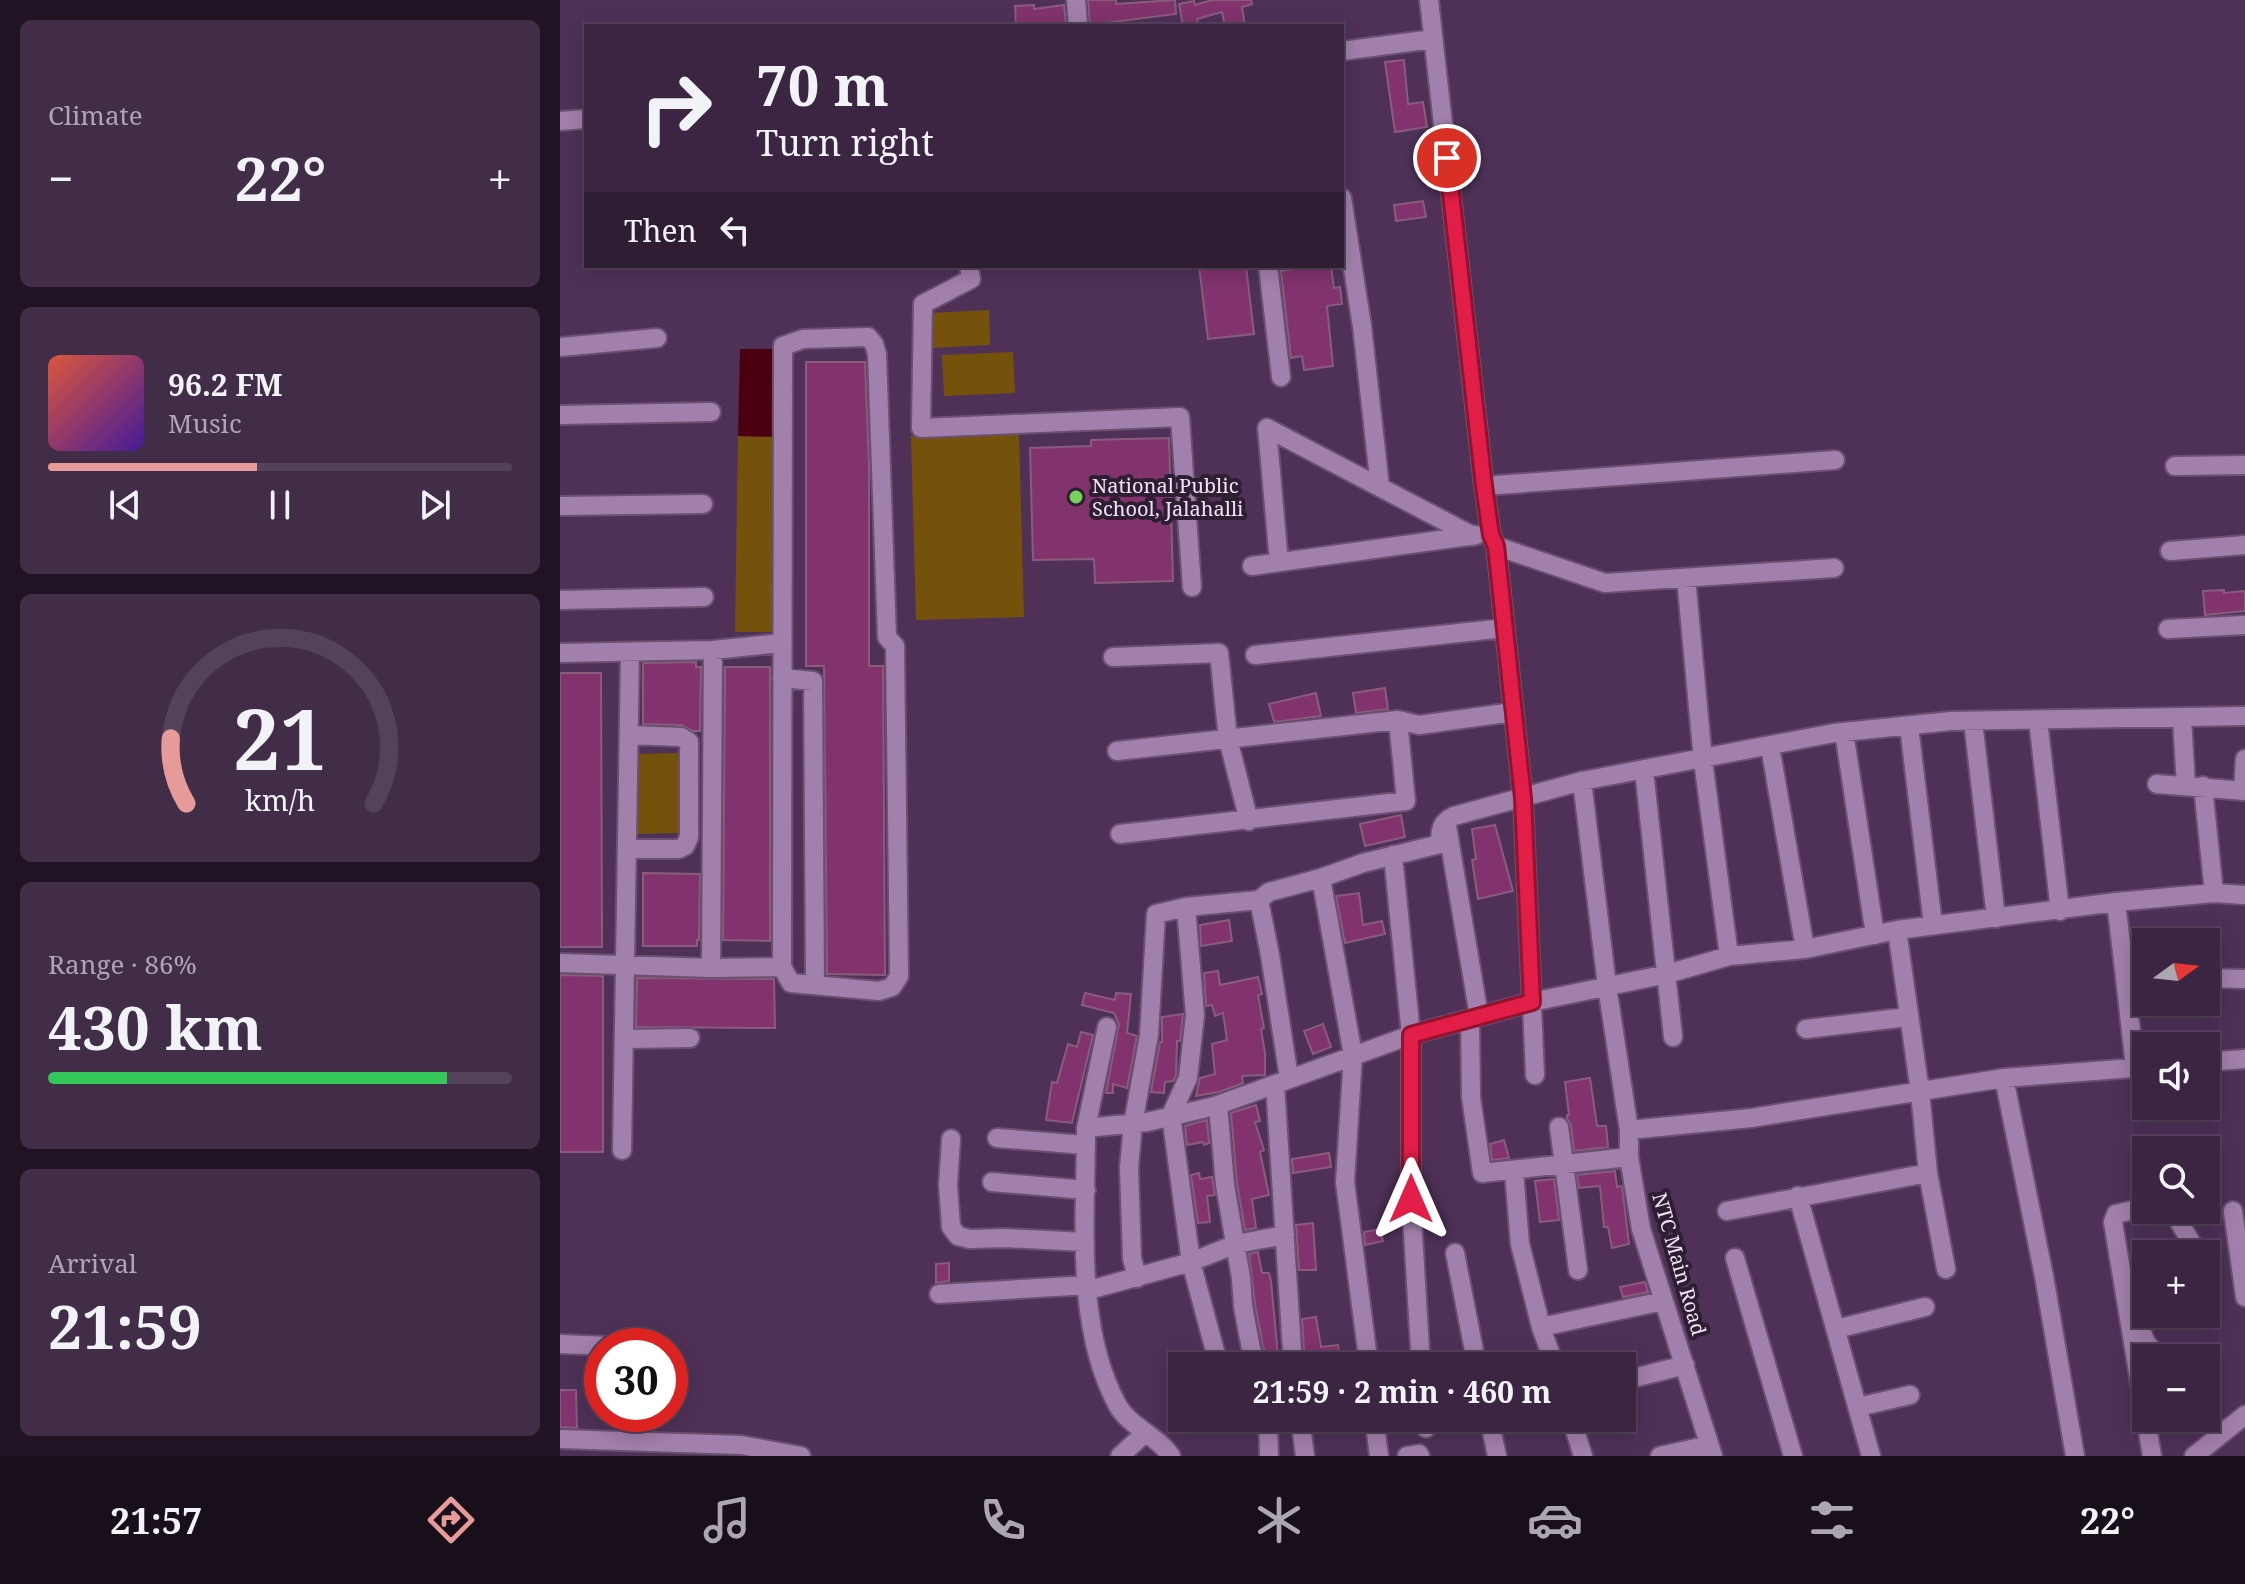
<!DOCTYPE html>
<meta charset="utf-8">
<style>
body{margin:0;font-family:"Noto Serif",serif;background:#422d49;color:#f1f3f6;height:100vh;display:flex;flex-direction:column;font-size:30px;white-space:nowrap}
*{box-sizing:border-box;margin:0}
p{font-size:26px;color:#aca5b2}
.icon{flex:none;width:44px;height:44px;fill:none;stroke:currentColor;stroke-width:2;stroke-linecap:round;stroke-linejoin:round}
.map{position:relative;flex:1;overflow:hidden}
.panel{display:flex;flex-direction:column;gap:20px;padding:20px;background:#201424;width:560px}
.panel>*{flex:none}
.banner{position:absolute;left:24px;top:24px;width:760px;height:244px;border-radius:0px;box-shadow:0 4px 20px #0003,0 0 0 2px #54425b;background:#3b2542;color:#f1f3f6;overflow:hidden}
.needle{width:52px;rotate:75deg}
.fabs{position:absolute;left:1572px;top:928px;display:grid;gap:16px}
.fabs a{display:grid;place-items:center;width:88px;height:88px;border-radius:0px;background:#3b2542;box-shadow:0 4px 20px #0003,0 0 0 2px #54425b;font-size:40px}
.speed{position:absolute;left:24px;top:1328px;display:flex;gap:16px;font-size:40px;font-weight:700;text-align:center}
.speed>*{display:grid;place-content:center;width:104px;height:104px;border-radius:50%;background:#3b2542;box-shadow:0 4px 20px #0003,0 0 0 2px #54425b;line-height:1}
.speed .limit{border:12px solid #d22;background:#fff;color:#111}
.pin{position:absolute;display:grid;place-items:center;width:68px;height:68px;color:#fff;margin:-34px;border:4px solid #fff;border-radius:50%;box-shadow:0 2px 8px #0007}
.me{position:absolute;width:88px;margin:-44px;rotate:0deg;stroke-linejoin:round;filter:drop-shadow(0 0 6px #0008)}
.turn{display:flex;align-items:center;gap:28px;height:168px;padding:0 40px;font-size:36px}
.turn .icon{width:104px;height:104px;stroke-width:2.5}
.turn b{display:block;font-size:56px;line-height:68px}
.then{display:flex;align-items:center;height:76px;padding:0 40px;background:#0003;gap:16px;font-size:30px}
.big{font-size:60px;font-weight:700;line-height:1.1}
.panel .tile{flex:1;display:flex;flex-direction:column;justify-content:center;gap:12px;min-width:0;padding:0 28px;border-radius:12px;background:#422d49}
.panel .dial{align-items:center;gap:0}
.dial svg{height:208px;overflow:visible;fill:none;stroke:#54425b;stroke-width:7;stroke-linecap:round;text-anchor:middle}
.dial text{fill:#f1f3f6;stroke:none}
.song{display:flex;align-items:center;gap:24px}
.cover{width:96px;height:96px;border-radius:12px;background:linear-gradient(135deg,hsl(10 70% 55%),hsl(260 70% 35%))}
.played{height:8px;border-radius:4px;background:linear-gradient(90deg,#e69b98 45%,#54425b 45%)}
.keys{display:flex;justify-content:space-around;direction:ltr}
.heat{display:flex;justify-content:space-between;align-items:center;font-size:44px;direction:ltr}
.charge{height:12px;border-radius:6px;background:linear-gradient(90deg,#34c759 86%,#54425b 0)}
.trip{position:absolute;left:608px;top:1352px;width:468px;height:80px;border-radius:0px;background:#3b2542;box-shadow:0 4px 20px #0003,0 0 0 2px #54425b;font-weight:700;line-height:80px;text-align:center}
.tab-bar{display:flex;height:128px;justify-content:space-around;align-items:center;background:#180f1a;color:#aca5b2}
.tab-bar .icon{width:56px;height:56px}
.tab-bar .selected{color:#e69b98}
.tab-bar b{font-size:36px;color:#f1f3f6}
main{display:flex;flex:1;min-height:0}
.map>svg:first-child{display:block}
</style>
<main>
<section class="panel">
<div class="tile"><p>Climate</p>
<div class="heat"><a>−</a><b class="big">22°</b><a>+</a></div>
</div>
<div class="tile">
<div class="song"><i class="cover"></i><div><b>96.2 FM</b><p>Music</p></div></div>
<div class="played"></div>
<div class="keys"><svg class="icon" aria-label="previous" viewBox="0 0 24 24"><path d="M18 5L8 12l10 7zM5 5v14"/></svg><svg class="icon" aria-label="pause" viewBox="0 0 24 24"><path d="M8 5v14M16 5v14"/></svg><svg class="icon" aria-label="next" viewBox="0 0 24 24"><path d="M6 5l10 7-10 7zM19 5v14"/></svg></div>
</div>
<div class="tile dial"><svg viewBox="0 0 100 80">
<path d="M14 69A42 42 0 1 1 86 69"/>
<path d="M14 69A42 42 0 0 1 8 44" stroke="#e69b98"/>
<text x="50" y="56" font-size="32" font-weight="700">21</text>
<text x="50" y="72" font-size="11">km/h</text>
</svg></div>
<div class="tile"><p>Range · 86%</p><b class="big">430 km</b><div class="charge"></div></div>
<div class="tile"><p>Arrival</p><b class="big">21:59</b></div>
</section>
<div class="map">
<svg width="1685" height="1456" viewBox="0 0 1685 1456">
<rect width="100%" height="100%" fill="#4f3158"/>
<!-- green -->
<path fill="#74520b" d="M 429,310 L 430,345 L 372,348 L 370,313 Z
M 453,352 L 455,393 L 384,396 L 382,355 Z
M 459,434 L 464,617 L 356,620 L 351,436 Z
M 178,436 L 218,437 L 216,632 L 175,632 Z
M 119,753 L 120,833 L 76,834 L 75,754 Z"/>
<!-- water -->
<path fill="#4c000f" d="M 180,349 L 219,349 L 218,437 L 178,436 Z"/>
<!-- building -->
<path fill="#82336e" stroke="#8a5c7c" stroke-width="2" d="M 528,0 L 556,0 L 556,4 L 615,0 L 616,14 L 530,25 Z
M 652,0 L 691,0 L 692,4 L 682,7 L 685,26 L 665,26 L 662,12 L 637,19 L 639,26 L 623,26 L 619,4 L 634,1 L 635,5 Z
M 474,5 L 474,9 L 504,5 L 506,26 L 456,26 L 455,6 Z
M 844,60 L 848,104 L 863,102 L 867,127 L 835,132 L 825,62 Z
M 863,201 L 866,217 L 836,221 L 834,205 Z
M 639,266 L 686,266 L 694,334 L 648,339 Z
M 751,266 L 771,266 L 774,288 L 780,287 L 782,304 L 767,306 L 773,366 L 744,370 L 742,356 L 731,358 L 721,271 Z
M 246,362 L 305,362 L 309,467 L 309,666 L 323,666 L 325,975 L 267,974 L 264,666 L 246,666 Z
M 609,438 L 613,581 L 535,583 L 534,559 L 473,560 L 470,448 L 531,446 L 531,440 Z
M 1664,590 L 1664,593 L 1685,591 L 1685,611 L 1645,615 L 1643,591 Z
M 136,662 L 136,667 L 141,667 L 140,731 L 133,731 L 121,725 L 83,724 L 83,663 Z
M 165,667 L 210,667 L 210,941 L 163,940 Z
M 0,673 L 41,673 L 42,947 L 0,947 Z
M 825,688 L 828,709 L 796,713 L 793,693 Z
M 756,693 L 761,716 L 714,722 L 709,704 Z
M 841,815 L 845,837 L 805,846 L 800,824 Z
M 935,825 L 953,891 L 918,899 L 912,860 L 916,859 L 912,829 Z
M 83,873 L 140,874 L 139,940 L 137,940 L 137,946 L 83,946 Z
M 799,893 L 803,925 L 822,921 L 825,934 L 785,943 L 776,896 Z
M 669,920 L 672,941 L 641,946 L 640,925 Z
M 658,971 L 660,985 L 698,977 L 702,994 L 698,995 L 704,1028 L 701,1029 L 705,1053 L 705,1075 L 682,1076 L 683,1083 L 659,1092 L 636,1096 L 640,1078 L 655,1074 L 652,1044 L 667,1040 L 663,1013 L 655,1016 L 652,1005 L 646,1006 L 644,973 Z
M 0,975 L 43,976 L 43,1152 L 0,1152 Z
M 77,978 L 214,979 L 215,1028 L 76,1027 Z
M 525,993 L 555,1000 L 556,993 L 571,994 L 567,1033 L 577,1036 L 567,1088 L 553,1084 L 553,1093 L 546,1093 L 559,1024 L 554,1013 L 522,1005 Z
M 623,1014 L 620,1041 L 617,1041 L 616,1075 L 613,1081 L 605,1082 L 604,1093 L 591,1092 L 600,1042 L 602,1042 L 602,1017 Z
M 763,1024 L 771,1047 L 753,1054 L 744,1031 Z
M 521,1032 L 533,1035 L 512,1123 L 486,1120 L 492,1082 L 497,1083 L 508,1044 L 517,1047 Z
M 1030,1078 L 1037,1126 L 1046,1126 L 1048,1147 L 1014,1151 L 1011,1125 L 1007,1118 L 1007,1115 L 1009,1115 L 1005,1082 Z
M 696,1105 L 700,1121 L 695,1122 L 704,1150 L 700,1152 L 709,1195 L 692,1199 L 696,1228 L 685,1230 L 677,1183 L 671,1113 Z
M 647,1120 L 649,1143 L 644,1145 L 643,1142 L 627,1145 L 625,1126 Z
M 944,1140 L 949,1158 L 932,1160 L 930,1144 Z
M 769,1153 L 771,1167 L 733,1173 L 732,1159 Z
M 1055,1171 L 1057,1187 L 1062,1186 L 1069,1244 L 1052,1248 L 1048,1227 L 1044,1227 L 1040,1186 L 1019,1188 L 1017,1175 Z
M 639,1173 L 640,1179 L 652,1177 L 655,1195 L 647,1196 L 650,1222 L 638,1223 L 631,1175 Z
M 994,1179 L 999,1220 L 980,1222 L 975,1181 Z
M 753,1223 L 756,1270 L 739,1270 L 736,1225 Z
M 820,1229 L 823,1241 L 805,1245 L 804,1232 Z
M 698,1252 L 702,1273 L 709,1273 L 711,1281 L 718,1356 L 708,1358 L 703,1346 L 695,1304 L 689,1254 Z
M 389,1263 L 389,1281 L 376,1283 L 376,1264 Z
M 1085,1282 L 1088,1292 L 1063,1297 L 1060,1287 Z
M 756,1317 L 761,1347 L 778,1345 L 780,1359 L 745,1365 L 742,1319 Z
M 0,1390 L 16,1390 L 17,1428 L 0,1427 Z"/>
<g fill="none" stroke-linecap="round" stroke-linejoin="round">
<defs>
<path id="minor" d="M 516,0 L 518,26
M 869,0 L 924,486 L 931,535 L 936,546 L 963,798 L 975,1075
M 782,51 L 873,39
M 0,121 L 26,119
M 782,198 L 802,326 L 820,487
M 409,266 L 411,279 L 363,304 L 361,428 L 620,417 L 632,587
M 708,266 L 721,377
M 308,337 L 314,344 L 317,354 L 327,637 L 335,646 L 339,976 L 332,987 L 319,991 L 231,983 L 222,967 L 223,346 L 243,339 Z
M 0,347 L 97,338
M 0,415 L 151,412
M 1615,466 L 1685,465
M 924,486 L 1275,460
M 0,506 L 143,504
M 936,546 L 1045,583 L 1274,568
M 1610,551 L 1685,545
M 719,562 L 707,428 L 913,536
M 692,566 L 916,535
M 1126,578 L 1143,760 L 1169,956
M 0,600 L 144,597
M 1608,629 L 1685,625
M 0,653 L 153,650 L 222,643
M 695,655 L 945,628
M 553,657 L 659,653 L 668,739 L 689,821
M 222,678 L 253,681 L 255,985
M 1622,719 L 1626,785
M 1478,720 L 1500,911
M 1413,721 L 1436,918
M 1349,726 L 1373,925
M 1284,732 L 1315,935
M 1210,746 L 1245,949
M 557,751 L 838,720 L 859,725 L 953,712
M 1084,770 L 1113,1037
M 1022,781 L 1047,986 L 1069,1130 L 1069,1157 L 1081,1229 L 1153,1456
M 1597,784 L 1685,791
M 1643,786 L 1654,893
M 1683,791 L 1685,759
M 887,826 L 919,1016
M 560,834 L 846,801 L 838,720
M 68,849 L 119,849 L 125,846 L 129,837 L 129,742 L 121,737 L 69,735
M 833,855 L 851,1035 L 851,1199 L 861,1366
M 699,900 L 710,955 L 729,1078
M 1556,902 L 1565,978
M 626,907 L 635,1015 L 628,1078 L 611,1115 L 631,1262 L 659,1366
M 1337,930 L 1360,1092 L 1368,1173
M 0,963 L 151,968 L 222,967
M 151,968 L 153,650
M 1646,978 L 1685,979
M 910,1019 L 911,1097 L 922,1173 L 1069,1157
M 1246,1029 L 1348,1017
M 64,1039 L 130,1038
M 1646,1062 L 1685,1059
M 1575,1067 L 1565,978 L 1586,978
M 1444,1078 L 1484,1276 L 1515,1456
M 715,1084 L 733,1366
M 658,1105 L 665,1185 L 681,1278 L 683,1306 L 691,1349 L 698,1366
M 999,1127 L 1018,1270
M 526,1128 L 547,1027
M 1069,1130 L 1191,1118 L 1444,1078 L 1586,1067
M 437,1138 L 526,1145
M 391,1139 L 388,1185 L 391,1227 L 398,1236 L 410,1239 L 445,1238 L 525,1242
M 62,1150 L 70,652
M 1617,1150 L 1618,1146
M 954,1172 L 960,1244 L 981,1327 L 995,1366
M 432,1182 L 526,1190
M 1238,1196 L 1311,1456
M 1586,1207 L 1556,1214 L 1553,1222 L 1592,1456
M 1612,1210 L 1634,1247 L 1635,1254
M 1167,1211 L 1368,1173 L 1386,1269
M 1673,1211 L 1685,1297
M 895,1253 L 917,1366
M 1175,1258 L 1233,1456
M 577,1278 L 572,1258 L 569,1168 L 573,1124 L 589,1035 L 596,914 L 626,907 L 699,900 L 709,892 L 761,878
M 1584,1283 C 1580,1307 1572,1351 1608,1356 C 1616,1357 1626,1354 1634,1353
M 529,1290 L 631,1262 L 676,1244 L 725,1235
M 379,1294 L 528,1285
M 981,1327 L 1103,1301
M 1276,1329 L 1365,1307
M 0,1344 L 49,1346
M 809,1366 L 785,1182 L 793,1055 L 761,878 L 803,863 L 880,844 C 880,830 881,822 894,816 L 1022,781 L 1274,733 L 1391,721 L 1685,716
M 1062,1381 L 1125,1365
M 1298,1407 L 1350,1395
M 708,1418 L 709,1456
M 740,1418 L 745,1456
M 814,1418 L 819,1456
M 865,1418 L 866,1428
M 929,1418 L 937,1456
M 1011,1418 L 1023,1456
M 0,1439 L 181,1445 L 241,1456
M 560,1456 L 585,1433
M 611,1456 C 598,1436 570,1427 558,1406 C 514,1326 526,1217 526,1128 L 587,1122 L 655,1106 L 851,1035 L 972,1002 L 1107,974 L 1169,956 L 1245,949 L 1337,930 L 1556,902 L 1654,893 L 1685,895
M 847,1456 L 859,1454 L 860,1456
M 1100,1456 L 1149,1445
M 1634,1456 L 1685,1415"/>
</defs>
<!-- minor casing -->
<use href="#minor" stroke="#6a5071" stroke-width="22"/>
<!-- minor -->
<use href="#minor" stroke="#a280ac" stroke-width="18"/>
</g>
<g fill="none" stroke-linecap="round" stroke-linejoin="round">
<defs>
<path id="route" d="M 851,1199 L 851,1035 L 972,1002 L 963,798 L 936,546 L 931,535 L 924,486 L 887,158"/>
</defs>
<!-- route casing -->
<use href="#route" stroke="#92132f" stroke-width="20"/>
<!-- route -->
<use href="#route" stroke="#e11d48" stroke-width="14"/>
</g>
<!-- markers -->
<circle fill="#77d259" stroke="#2d1f31" stroke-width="3" cx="516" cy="497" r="8"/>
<g text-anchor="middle" stroke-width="8" stroke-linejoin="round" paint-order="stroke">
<!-- poi labels -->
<g font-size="20" fill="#f4e1f9" stroke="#2d1f31" text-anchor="start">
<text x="532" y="493">National Public<tspan x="532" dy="23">School, Jalahalli</tspan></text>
</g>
<!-- street labels -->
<g font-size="20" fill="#f4e1f9" stroke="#2d1f31">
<text transform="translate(1119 1264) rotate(74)" y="7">NTC Main Road</text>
</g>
</g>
</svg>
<div class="fabs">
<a><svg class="needle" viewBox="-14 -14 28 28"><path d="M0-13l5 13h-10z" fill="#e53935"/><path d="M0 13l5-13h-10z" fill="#aca5b2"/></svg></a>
<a><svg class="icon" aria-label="sound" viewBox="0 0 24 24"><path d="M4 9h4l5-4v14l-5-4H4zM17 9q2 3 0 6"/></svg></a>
<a><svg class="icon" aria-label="search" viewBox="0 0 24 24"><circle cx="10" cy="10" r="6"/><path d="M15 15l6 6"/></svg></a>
<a>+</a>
<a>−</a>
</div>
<div class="speed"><div class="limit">30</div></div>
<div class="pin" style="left:887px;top:158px;background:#d93025"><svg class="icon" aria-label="arrive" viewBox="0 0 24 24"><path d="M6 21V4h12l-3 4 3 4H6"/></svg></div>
<svg class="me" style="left:851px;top:1199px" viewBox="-20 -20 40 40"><path d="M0-17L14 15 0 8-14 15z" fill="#e11d48" stroke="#fff" stroke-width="4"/></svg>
<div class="trip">21:59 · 2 min · 460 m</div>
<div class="banner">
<div class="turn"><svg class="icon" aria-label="right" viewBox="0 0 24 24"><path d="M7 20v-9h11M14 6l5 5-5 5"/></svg><div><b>70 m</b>Turn right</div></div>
<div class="then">Then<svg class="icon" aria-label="left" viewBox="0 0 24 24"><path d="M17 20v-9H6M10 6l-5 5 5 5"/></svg></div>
</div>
</div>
</main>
<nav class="tab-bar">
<b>21:57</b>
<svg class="icon selected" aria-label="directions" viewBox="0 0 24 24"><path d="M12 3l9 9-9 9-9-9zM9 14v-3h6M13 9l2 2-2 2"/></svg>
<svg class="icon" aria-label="music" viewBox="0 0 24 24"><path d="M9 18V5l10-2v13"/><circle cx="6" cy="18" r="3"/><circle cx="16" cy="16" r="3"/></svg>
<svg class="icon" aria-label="phone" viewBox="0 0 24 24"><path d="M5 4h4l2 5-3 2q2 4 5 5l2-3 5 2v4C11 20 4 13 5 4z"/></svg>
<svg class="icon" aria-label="climate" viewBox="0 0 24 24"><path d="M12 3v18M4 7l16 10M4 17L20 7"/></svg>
<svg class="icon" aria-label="car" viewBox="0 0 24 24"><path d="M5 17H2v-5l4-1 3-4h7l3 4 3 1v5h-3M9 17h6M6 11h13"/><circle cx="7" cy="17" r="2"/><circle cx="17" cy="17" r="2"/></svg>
<svg class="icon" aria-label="filters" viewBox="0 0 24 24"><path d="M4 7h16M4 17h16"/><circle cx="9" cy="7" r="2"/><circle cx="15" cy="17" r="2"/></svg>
<b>22°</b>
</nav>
